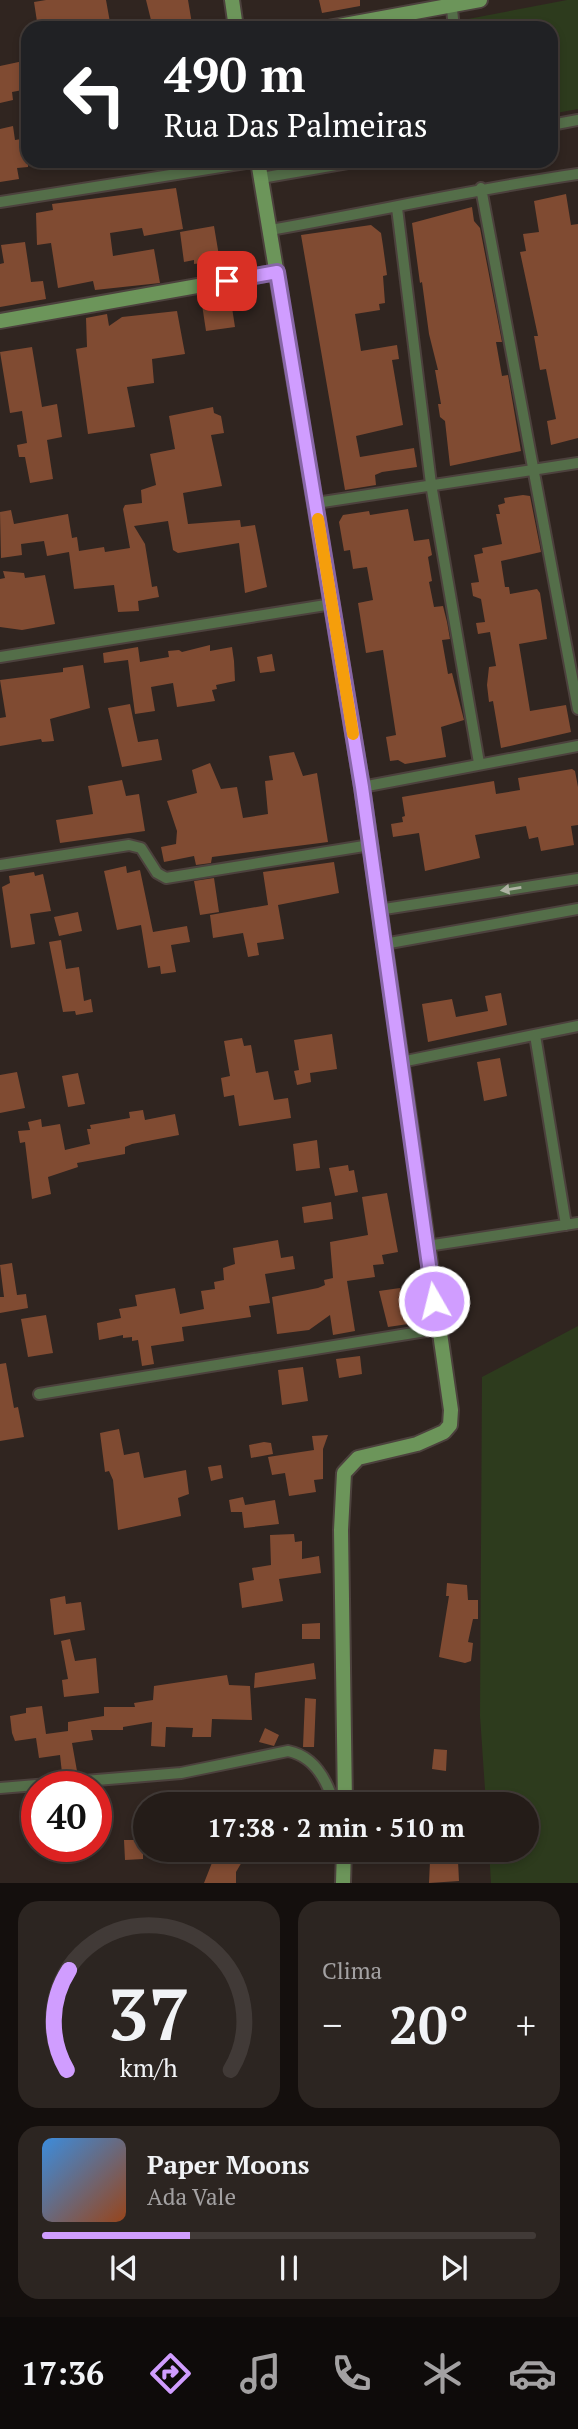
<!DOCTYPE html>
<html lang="pt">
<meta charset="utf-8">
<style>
body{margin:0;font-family:"PT Serif",serif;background:#2c2521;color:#f1f3f6;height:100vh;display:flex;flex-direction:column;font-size:26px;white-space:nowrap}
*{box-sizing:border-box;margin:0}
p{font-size:23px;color:#a3a1a2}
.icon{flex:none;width:38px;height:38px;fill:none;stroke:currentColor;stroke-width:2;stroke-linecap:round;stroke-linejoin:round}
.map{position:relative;height:1883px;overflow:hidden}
.panel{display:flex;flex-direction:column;gap:18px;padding:18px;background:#140f0d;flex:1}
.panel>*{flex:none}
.hud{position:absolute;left:21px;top:21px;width:537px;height:147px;border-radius:21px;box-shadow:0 4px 10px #0003,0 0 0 2px #413a37;background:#202124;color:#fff;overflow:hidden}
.speed{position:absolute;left:21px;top:1771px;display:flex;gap:14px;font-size:35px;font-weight:700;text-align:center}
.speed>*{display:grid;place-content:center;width:91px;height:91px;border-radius:50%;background:#241c18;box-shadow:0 4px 10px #0003,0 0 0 2px #413a37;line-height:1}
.speed .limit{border:10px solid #d22;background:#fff;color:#111}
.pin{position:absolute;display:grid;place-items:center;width:60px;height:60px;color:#fff;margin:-30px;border-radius:14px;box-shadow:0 4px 10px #0006}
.me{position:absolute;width:77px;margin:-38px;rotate:352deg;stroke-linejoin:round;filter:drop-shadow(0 0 5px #0008)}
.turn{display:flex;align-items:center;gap:24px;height:147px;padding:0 28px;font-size:32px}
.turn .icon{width:91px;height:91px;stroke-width:2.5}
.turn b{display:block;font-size:49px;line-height:60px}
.big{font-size:52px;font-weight:700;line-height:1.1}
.panel .tile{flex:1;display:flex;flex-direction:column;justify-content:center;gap:10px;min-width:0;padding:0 24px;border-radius:21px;background:#2c2521}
.panel .dial{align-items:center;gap:0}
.dial svg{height:182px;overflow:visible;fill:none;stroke:#413a37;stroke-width:7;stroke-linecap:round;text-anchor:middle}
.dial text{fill:#f1f3f6;stroke:none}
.song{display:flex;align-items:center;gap:21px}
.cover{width:84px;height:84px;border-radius:10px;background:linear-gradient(135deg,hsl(210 70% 55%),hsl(20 70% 35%))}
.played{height:7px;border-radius:4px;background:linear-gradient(90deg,#d09dff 30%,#413a37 30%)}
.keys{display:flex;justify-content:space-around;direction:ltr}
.heat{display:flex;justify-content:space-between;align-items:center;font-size:38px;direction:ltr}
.panel .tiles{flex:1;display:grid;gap:18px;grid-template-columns:1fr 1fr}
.tile:last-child{grid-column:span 2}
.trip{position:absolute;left:133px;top:1792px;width:406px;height:70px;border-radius:35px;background:#241c18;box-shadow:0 4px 10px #0003,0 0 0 2px #413a37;font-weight:700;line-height:70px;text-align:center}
.menu{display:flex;height:112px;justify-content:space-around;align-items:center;background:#0e0b0a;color:#a3a1a2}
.menu .icon{width:49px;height:49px}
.menu .on{color:#d09dff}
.menu b{font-size:32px;color:#f1f3f6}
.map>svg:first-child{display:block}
</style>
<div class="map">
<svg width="578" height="1883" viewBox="0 0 578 1883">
<rect width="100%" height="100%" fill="#302520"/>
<!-- green -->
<path fill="#2d3b1d" d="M 567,0 L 578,0 L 578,109 L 551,114 L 551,28 L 421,28 Z
M 578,1326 L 578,1883 L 491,1883 L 489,1850 L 527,1850 L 527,1804 L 486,1804 L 480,1716 L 482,1377 Z"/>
<!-- building -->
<path fill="#804b32" d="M 46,0 L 106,0 L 111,28 L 38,28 L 34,2 Z
M 146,0 L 188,0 L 192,24 L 153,28 Z
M 319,0 L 360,0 L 360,6 L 322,13 Z
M 28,60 L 28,89 L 12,92 L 13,100 L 0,103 L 0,66 Z
M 13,126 L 15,140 L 28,138 L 28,167 L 17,168 L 19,179 L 0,182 L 0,129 Z
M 176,188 L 183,229 L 144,236 L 142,228 L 110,233 L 113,256 L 154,249 L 160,283 L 95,290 L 93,281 L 58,288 L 51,243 L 37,245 L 36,213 L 53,210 L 52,204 Z
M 566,194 L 571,225 L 578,224 L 578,438 L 551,445 L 547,421 L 556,419 L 546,369 L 540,370 L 534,336 L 538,336 L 520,252 L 526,251 L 523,234 L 539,232 L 534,201 Z
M 472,207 L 474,221 L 480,228 L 502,342 L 496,342 L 502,376 L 508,375 L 521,451 L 450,466 L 445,421 L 440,417 L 438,404 L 441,404 L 435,370 L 438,370 L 429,334 L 422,282 L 420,283 L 412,223 Z
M 371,225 L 381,233 L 383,246 L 387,275 L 383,276 L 385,303 L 379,304 L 380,310 L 355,314 L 361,351 L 397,345 L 399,359 L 392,360 L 403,425 L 356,436 L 360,457 L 414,448 L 417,467 L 382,472 L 375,475 L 376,485 L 345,490 L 301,235 Z
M 214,226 L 219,256 L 208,258 L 209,262 L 194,264 L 194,260 L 184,262 L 180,232 Z
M 25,242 L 31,282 L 43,281 L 46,299 L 0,307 L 0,264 L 4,263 L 1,245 Z
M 213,297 L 213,303 L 231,301 L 235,327 L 206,331 L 201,298 Z
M 177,311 L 185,354 L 152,359 L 154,383 L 127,387 L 135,427 L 88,434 L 76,349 L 87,347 L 86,318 L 107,314 L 109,326 L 122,317 Z
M 32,347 L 42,407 L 57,404 L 62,437 L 47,440 L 53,479 L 30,483 L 25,457 L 19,457 L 17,445 L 27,443 L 22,411 L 10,413 L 0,352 Z
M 213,407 L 214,413 L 221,416 L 224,433 L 211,435 L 222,486 L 183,493 L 188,524 L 240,520 L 241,527 L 255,525 L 267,587 L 245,593 L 239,543 L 178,553 L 173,550 L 168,521 L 134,526 L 145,544 L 152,587 L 157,586 L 159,597 L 138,601 L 139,611 L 118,612 L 114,585 L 74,589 L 69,552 L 47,556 L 44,541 L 21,544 L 22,555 L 1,558 L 0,512 L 11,510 L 14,524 L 68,514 L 72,538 L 77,537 L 79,551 L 104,547 L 105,552 L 130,548 L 123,509 L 125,505 L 142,503 L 141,490 L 156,485 L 150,454 L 175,449 L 169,416 Z
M 523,495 L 530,496 L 541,552 L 501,561 L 505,587 L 509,587 L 510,594 L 537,589 L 540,593 L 547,639 L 519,644 L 530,711 L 566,705 L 571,732 L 501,748 L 493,701 L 489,702 L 487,685 L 489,667 L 496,666 L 490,632 L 478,634 L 476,623 L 485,622 L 481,599 L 473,596 L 471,583 L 479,582 L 474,555 L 483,553 L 482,548 L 502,544 L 496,514 L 500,514 L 498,505 L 505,503 L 504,498 Z
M 408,509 L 414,541 L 429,539 L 432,555 L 428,557 L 432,581 L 429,582 L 434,607 L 443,606 L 447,622 L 450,639 L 442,640 L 448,674 L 452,673 L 464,720 L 441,727 L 446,757 L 405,764 L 398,760 L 390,761 L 386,737 L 396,735 L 383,650 L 366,653 L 358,603 L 373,600 L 367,567 L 353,569 L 350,550 L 344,551 L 339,522 L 343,515 L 369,511 L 370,515 Z
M 3,571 L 24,573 L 25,578 L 45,575 L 55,624 L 22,630 L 0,627 L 0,579 L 5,578 Z
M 210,645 L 210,651 L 232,647 L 234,661 L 235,681 L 216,685 L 217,689 L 212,690 L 215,701 L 177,707 L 173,683 L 151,687 L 155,711 L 135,714 L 128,660 L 104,663 L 103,653 L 138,647 L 140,662 L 169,657 L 168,651 L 179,650 L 182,652 Z
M 272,654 L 275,671 L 260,673 L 257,657 Z
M 83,665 L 90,708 L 50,719 L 54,741 L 42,742 L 41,739 L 0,746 L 0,718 L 6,717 L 0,680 L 63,672 L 63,668 Z
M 130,704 L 138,742 L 158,739 L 162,760 L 122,767 L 108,708 Z
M 294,752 L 303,776 L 317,773 L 328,842 L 212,857 L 211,863 L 196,865 L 194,856 L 164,862 L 161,847 L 176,844 L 177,831 L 167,801 L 197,793 L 192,770 L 210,763 L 221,789 L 237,787 L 243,818 L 268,814 L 265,781 L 273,780 L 269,756 Z
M 572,769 L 575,771 L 578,787 L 578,825 L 571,826 L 574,845 L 541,851 L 538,837 L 529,839 L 526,826 L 475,835 L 480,858 L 425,871 L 419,833 L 393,837 L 391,824 L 403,822 L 402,817 L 405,816 L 402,797 L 494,781 L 496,794 L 520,790 L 518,778 Z
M 122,780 L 126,796 L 139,794 L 145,831 L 60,843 L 56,820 L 93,814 L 88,786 Z
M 334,862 L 339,893 L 278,905 L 284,939 L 257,943 L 259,955 L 248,957 L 243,933 L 213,938 L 210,915 L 268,905 L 263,872 Z
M 126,866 L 127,873 L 140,870 L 153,932 L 187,926 L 190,942 L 171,945 L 176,972 L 161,974 L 160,966 L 148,968 L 141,925 L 117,930 L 104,871 Z
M 34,872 L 35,876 L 43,874 L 51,911 L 30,914 L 35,944 L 11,948 L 2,887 L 10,883 L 9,876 Z
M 214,878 L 219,912 L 200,915 L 194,881 Z
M 78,912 L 82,931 L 59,936 L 54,917 Z
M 61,940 L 66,969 L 79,967 L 84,1001 L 91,999 L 93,1012 L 76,1015 L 75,1011 L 63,1012 L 49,942 Z
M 501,993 L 507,1025 L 428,1042 L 422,1004 L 452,999 L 456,1017 L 488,1011 L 485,996 Z
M 332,1034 L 337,1069 L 310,1073 L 311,1082 L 297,1085 L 294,1071 L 299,1070 L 294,1040 Z
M 242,1038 L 244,1046 L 251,1045 L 256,1073 L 268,1071 L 274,1100 L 288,1098 L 291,1118 L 239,1126 L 234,1095 L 224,1097 L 221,1078 L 230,1076 L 224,1041 Z
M 500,1058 L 507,1096 L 484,1101 L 477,1062 Z
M 17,1072 L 25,1108 L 0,1113 L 0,1075 Z
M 78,1073 L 85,1104 L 68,1107 L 62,1076 Z
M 143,1110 L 145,1120 L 175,1114 L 179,1135 L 132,1144 L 125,1147 L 125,1154 L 77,1163 L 78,1167 L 48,1177 L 51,1194 L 32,1199 L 25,1142 L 20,1143 L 18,1131 L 30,1130 L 28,1122 L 41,1119 L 42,1127 L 60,1124 L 65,1150 L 90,1144 L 87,1129 L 91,1129 L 90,1125 L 130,1118 L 129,1112 Z
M 317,1140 L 320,1168 L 296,1171 L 293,1144 Z
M 348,1165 L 349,1171 L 354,1170 L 358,1192 L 335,1196 L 329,1168 Z
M 387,1193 L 398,1252 L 382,1255 L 384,1264 L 373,1265 L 375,1277 L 347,1281 L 355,1331 L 333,1335 L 330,1315 L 309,1330 L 277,1334 L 272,1297 L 318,1288 L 325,1285 L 324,1280 L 333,1278 L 330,1242 L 368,1235 L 362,1197 Z
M 331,1202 L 333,1219 L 304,1223 L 302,1207 Z
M 278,1240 L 281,1258 L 293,1256 L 295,1269 L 265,1274 L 270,1303 L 249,1306 L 251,1317 L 182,1327 L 184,1341 L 151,1346 L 154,1364 L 142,1366 L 138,1340 L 132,1341 L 132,1337 L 123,1338 L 123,1335 L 99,1340 L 97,1323 L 121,1318 L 119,1309 L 137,1306 L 135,1295 L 175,1288 L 180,1314 L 204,1309 L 201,1291 L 215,1289 L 214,1282 L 224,1280 L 223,1268 L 235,1264 L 233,1248 Z
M 12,1263 L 17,1295 L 26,1294 L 28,1308 L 0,1313 L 0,1297 L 4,1297 L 0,1265 Z
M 400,1288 L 408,1324 L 388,1327 L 379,1291 Z
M 46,1315 L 53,1353 L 28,1357 L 21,1319 Z
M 360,1356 L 362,1374 L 339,1378 L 336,1359 Z
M 6,1363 L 14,1408 L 18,1407 L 24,1437 L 0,1441 L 0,1364 Z
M 303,1367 L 308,1401 L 282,1405 L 278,1370 Z
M 119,1429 L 124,1455 L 139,1452 L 144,1478 L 186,1470 L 189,1494 L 178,1498 L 181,1516 L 118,1530 L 113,1480 L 109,1471 L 105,1472 L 100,1433 Z
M 328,1435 L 323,1449 L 323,1479 L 314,1480 L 316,1492 L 289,1496 L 285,1473 L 272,1475 L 268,1457 L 314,1450 L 312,1436 Z
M 264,1442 L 271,1443 L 273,1454 L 251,1458 L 249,1445 Z
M 221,1465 L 223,1478 L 211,1481 L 208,1467 Z
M 243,1497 L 245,1505 L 275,1500 L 279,1524 L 244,1528 L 242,1512 L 231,1512 L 229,1500 Z
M 294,1534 L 295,1542 L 302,1541 L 302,1559 L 319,1556 L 321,1573 L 279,1579 L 283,1601 L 242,1608 L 239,1583 L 254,1580 L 252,1568 L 271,1565 L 270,1535 Z
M 447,1583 L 467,1585 L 468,1600 L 478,1600 L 478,1619 L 473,1619 L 468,1642 L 473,1643 L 471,1661 L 465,1663 L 439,1657 L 449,1596 L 446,1596 Z
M 65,1596 L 66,1604 L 81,1602 L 85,1630 L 54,1635 L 50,1599 Z
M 320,1623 L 320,1639 L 302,1639 L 302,1624 Z
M 70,1639 L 75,1661 L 96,1658 L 99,1693 L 64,1697 L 62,1680 L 68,1679 L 61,1641 Z
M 314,1663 L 316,1679 L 254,1688 L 255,1673 Z
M 227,1675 L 229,1685 L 250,1686 L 252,1720 L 212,1719 L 211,1737 L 192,1737 L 193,1728 L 166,1727 L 165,1747 L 151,1746 L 152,1722 L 123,1727 L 123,1730 L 91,1730 L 93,1740 L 72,1743 L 77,1771 L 62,1773 L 60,1755 L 39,1758 L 36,1738 L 15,1741 L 12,1733 L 10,1716 L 26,1713 L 26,1708 L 42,1706 L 46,1734 L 68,1731 L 68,1722 L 104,1716 L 104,1707 L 135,1707 L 134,1703 L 153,1700 L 154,1686 Z
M 305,1698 L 316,1699 L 314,1747 L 303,1747 Z
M 265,1728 L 279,1735 L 274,1746 L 259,1742 Z
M 434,1749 L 447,1750 L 446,1771 L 432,1769 Z
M 124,1840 L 143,1840 L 143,1859 L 125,1860 Z
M 217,1850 L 249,1850 L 236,1872 L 236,1883 L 204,1883 Z
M 269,1850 L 282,1850 L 280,1863 L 267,1861 Z
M 430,1861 L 458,1861 L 459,1881 L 429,1883 Z"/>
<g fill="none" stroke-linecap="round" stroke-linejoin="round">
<defs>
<path id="street" d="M 451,0 L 454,28
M 551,125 L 578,120
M 261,178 L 359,161
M 481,188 L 578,709
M 0,202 L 258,161
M 397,208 L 431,484 L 479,763
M 270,230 C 373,212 475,189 578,174
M 316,503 L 578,463
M 0,657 L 332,604
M 362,787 L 578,746
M 0,865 L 129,845 L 141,848 L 157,873 L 166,878 L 370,845
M 378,910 L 578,879
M 384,944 L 578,909
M 535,1035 L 566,1225
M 401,1062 L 578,1026
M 427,1246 L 578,1223
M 39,1394 L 438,1329
M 0,1788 L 181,1773 L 288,1751 C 314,1756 327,1780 334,1804"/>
<path id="secondary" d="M 232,0 L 236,28
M 328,28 L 480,0
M 258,161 L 362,787 L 451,1410 L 450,1425 L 444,1432 L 417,1444 L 358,1458 L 344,1473 L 341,1530 L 345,1804
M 0,321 L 277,272
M 343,1883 L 344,1850"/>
</defs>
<!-- street casing -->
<use href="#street" stroke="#4c413d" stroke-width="14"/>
<!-- secondary casing -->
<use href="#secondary" stroke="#4c413d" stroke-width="18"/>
<!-- street -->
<use href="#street" stroke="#546e49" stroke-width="10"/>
<!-- secondary -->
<use href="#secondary" stroke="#6c955a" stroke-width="14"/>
</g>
<!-- one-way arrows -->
<defs><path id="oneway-solid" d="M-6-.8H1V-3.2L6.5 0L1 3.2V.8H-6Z" transform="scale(1.75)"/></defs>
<use fill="#aeb2a3" href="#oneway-solid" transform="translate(511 889) rotate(171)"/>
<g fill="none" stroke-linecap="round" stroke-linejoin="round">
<defs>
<path id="route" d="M 227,281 L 277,272 L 362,787 L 434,1301"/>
</defs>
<!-- route casing -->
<use href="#route" stroke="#8766a6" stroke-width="18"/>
<!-- route -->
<use href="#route" stroke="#d09dff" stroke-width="12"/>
<!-- slow -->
<path stroke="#f59e0b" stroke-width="12" d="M 318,519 L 353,734"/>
</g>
</svg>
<div class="speed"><div class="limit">40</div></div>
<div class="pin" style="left:227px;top:281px;background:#d93025"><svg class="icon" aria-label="arrive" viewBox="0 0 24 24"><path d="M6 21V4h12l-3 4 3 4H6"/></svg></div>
<svg class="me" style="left:434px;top:1301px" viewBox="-20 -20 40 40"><circle r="17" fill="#d09dff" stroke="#fff" stroke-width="3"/><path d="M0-11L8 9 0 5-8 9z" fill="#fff"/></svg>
<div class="trip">17:38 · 2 min · 510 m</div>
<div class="hud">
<div class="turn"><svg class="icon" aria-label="left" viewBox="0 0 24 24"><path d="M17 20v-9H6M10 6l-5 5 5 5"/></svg><div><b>490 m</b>Rua Das Palmeiras</div></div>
</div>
</div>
<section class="panel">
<div class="tiles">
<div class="tile dial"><svg viewBox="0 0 100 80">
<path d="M14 69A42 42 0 1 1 86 69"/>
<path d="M14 69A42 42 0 0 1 15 25" stroke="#d09dff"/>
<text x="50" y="56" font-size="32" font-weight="700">37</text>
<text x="50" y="72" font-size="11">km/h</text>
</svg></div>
<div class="tile"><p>Clima</p>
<div class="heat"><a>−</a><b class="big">20°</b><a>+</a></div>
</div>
<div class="tile">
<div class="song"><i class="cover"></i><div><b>Paper Moons</b><p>Ada Vale</p></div></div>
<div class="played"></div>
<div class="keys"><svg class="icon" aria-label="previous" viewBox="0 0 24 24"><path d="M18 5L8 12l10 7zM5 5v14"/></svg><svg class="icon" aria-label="pause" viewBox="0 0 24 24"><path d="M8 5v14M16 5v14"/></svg><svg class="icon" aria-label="next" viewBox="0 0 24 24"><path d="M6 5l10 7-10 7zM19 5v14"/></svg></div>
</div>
</div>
</section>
<nav class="menu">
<b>17:36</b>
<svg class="icon on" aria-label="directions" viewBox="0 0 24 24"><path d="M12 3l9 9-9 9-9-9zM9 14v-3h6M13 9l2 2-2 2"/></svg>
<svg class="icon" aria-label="music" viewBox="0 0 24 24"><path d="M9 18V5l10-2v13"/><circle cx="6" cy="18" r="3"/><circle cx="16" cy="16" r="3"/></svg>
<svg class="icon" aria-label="phone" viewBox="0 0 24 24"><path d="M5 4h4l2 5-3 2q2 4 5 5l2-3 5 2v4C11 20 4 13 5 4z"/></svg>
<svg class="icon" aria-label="climate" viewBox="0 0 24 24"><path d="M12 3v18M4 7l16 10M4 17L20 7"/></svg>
<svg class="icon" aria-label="car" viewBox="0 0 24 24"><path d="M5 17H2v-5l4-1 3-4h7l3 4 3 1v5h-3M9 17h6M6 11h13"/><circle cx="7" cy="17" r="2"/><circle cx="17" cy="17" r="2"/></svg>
</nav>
